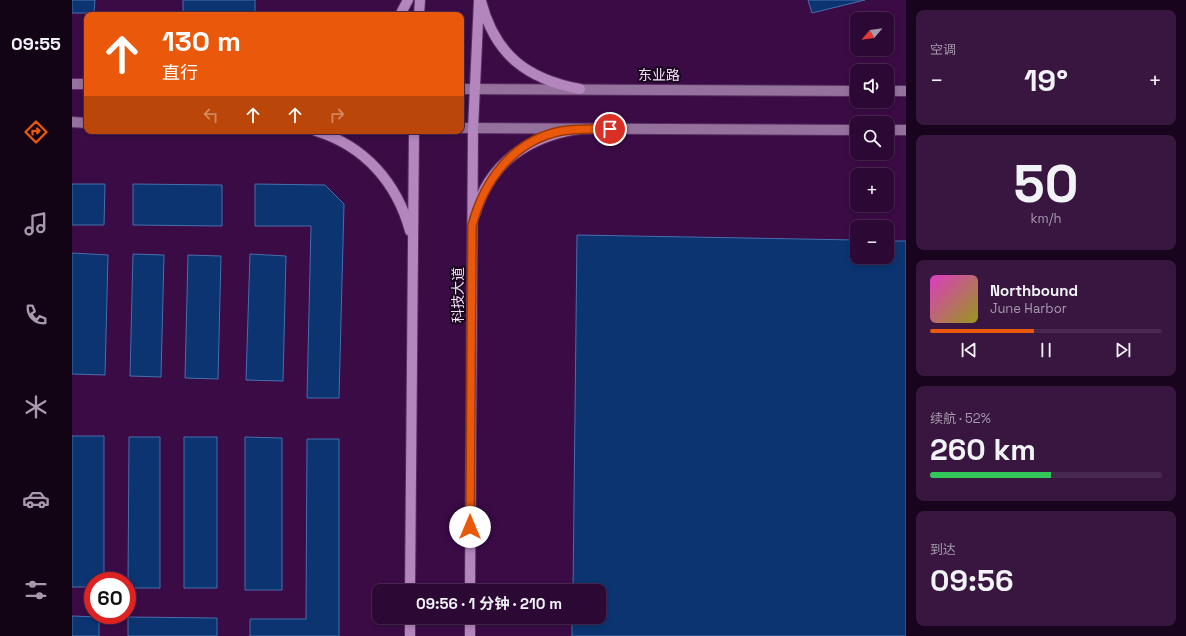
<!DOCTYPE html>
<html lang="zh">
<meta charset="utf-8">
<style>
body{margin:0;font-family:"Space Grotesk","Noto Sans SC",sans-serif;background:#381640;color:#f1f3f6;height:100vh;display:flex;flex-direction:column;font-size:15px;white-space:nowrap}
*{box-sizing:border-box;margin:0}
p{font-size:13px;color:#a69aac}
.icon{flex:none;width:22px;height:22px;fill:none;stroke:currentColor;stroke-width:2;stroke-linecap:round;stroke-linejoin:round}
.map{position:relative;flex:1;overflow:hidden}
.side{display:flex;flex-direction:column;gap:10px;padding:10px;background:#18041d;width:280px}
.side>*{flex:none}
.hud{position:absolute;left:12px;top:12px;width:380px;height:122px;border-radius:8px;box-shadow:0 2px 6px #0003,0 0 0 1px #48294f;background:#ea580c;color:#fff;overflow:hidden}
.needle{width:26px;rotate:241deg}
.buttons{position:absolute;left:778px;top:12px;display:grid;gap:8px}
.buttons a{display:grid;place-items:center;width:44px;height:44px;border-radius:8px;background:#2c0834;box-shadow:0 2px 6px #0003,0 0 0 1px #48294f;font-size:20px}
.speed{position:absolute;left:12px;top:572px;display:flex;gap:8px;font-size:20px;font-weight:700;text-align:center}
.speed>*{display:grid;place-content:center;width:52px;height:52px;border-radius:50%;background:#2c0834;box-shadow:0 2px 6px #0003,0 0 0 1px #48294f;line-height:1}
.speed .limit{border:6px solid #d22;background:#fff;color:#111}
.pin{position:absolute;display:grid;place-items:center;width:34px;height:34px;color:#fff;margin:-17px;border:2px solid #fff;border-radius:50%;box-shadow:0 1px 4px #0007}
.me{position:absolute;width:44px;margin:-22px;rotate:0deg;stroke-linejoin:round;filter:drop-shadow(0 0 3px #0008)}
.turn{display:flex;align-items:center;gap:14px;height:84px;padding:0 12px;font-size:18px}
.turn .icon{width:52px;height:52px;stroke-width:2.5}
.turn b{display:block;font-size:28px;line-height:34px}
.lanes{display:flex;align-items:center;height:38px;padding:0 12px;background:#0003;justify-content:center;gap:20px;direction:ltr}
.lanes .off{opacity:.35}
.big{font-size:30px;font-weight:700;line-height:1.1}
.side .card{flex:1;display:flex;flex-direction:column;justify-content:center;gap:6px;min-width:0;padding:0 14px;border-radius:8px;background:#381640}
.side .dial{align-items:center;gap:0}
.dial b{font-size:52px;line-height:1}
.song{display:flex;align-items:center;gap:12px}
.cover{width:48px;height:48px;border-radius:6px;background:linear-gradient(135deg,hsl(310 70% 55%),hsl(60 70% 35%))}
.played{height:4px;border-radius:2px;background:linear-gradient(90deg,#ea580c 45%,#48294f 45%)}
.keys{display:flex;justify-content:space-around;direction:ltr}
.heat{display:flex;justify-content:space-between;align-items:center;font-size:22px;direction:ltr}
.charge{height:6px;border-radius:3px;background:linear-gradient(90deg,#34c759 52%,#48294f 0)}
.trip{position:absolute;left:300px;top:584px;width:234px;height:40px;border-radius:8px;background:#2c0834;box-shadow:0 2px 6px #0003,0 0 0 1px #48294f;font-weight:700;line-height:40px;text-align:center}
main{display:flex;flex:1;min-height:0}
.tabs{display:flex;flex-direction:column;width:72px;justify-content:space-around;align-items:center;background:#120315;color:#a69aac}
.tabs .icon{width:28px;height:28px}
.tabs .selected{color:#ea580c}
.tabs b{font-size:18px;color:#f1f3f6}
.map>svg:first-child{display:block}
</style>
<main>
<nav class="tabs">
<b>09:55</b>
<svg class="icon selected" aria-label="directions" viewBox="0 0 24 24"><path d="M12 3l9 9-9 9-9-9zM9 14v-3h6M13 9l2 2-2 2"/></svg>
<svg class="icon" aria-label="music" viewBox="0 0 24 24"><path d="M9 18V5l10-2v13"/><circle cx="6" cy="18" r="3"/><circle cx="16" cy="16" r="3"/></svg>
<svg class="icon" aria-label="phone" viewBox="0 0 24 24"><path d="M5 4h4l2 5-3 2q2 4 5 5l2-3 5 2v4C11 20 4 13 5 4z"/></svg>
<svg class="icon" aria-label="climate" viewBox="0 0 24 24"><path d="M12 3v18M4 7l16 10M4 17L20 7"/></svg>
<svg class="icon" aria-label="car" viewBox="0 0 24 24"><path d="M5 17H2v-5l4-1 3-4h7l3 4 3 1v5h-3M9 17h6M6 11h13"/><circle cx="7" cy="17" r="2"/><circle cx="17" cy="17" r="2"/></svg>
<svg class="icon" aria-label="filters" viewBox="0 0 24 24"><path d="M4 7h16M4 17h16"/><circle cx="9" cy="7" r="2"/><circle cx="15" cy="17" r="2"/></svg>
</nav>
<div class="map">
<svg width="834" height="636" viewBox="0 0 834 636">
<rect width="100%" height="100%" fill="#3b0b46"/>
<!-- building -->
<path fill="#0b3471" stroke="#476ead" d="M 0,0 L 23,0 L 22,13 L 0,13 Z
M 111,0 L 183,0 L 183,15 L 111,14 Z
M 736,0 L 793,0 L 740,13 Z
M 0,184 L 33,184 L 32,225 L 0,225 Z
M 61,184 L 150,185 L 150,226 L 61,225 Z
M 183,184 L 253,185 L 272,204 L 267,398 L 235,398 L 239,226 L 183,226 Z
M 505,235 L 785,240 L 785,257 L 815,257 L 815,241 L 834,241 L 834,636 L 500,636 L 500,617 L 527,617 L 527,591 L 501,591 Z
M 0,253 L 36,255 L 33,375 L 0,374 Z
M 61,254 L 92,255 L 89,377 L 58,376 Z
M 178,254 L 214,256 L 211,381 L 174,380 Z
M 116,255 L 149,256 L 146,379 L 113,378 Z
M 0,436 L 32,436 L 32,581 L 21,581 L 21,587 L 0,587 Z
M 57,437 L 88,437 L 88,588 L 56,588 Z
M 112,437 L 145,437 L 145,588 L 112,588 Z
M 173,437 L 210,438 L 210,590 L 173,590 Z
M 235,439 L 267,439 L 267,636 L 178,636 L 178,619 L 234,619 Z
M 0,616 L 27,617 L 27,636 L 0,636 Z
M 56,617 L 145,618 L 145,636 L 56,636 Z"/>
<g fill="none" stroke-linecap="round" stroke-linejoin="round">
<defs>
<path id="secondary" d="M 0,84 L 15,84
M 389,89 L 785,91
M 815,91 L 834,91
M 0,122 L 15,123
M 389,128 L 785,130
M 815,130 L 834,130"/>
<path id="primary" d="M 409,1 C 423,55 455,79 508,89
M 328,15 L 336,0
M 347,15 L 348,0
M 244,131 C 293,146 325,183 338,231
M 403,214 C 416,163 458,136 507,129
M 338,591 L 342,131
M 398,591 L 401,129 L 407,0
M 338,636 L 338,617
M 398,636 L 398,617"/>
</defs>
<!-- secondary casing -->
<use href="#secondary" stroke="#592d63" stroke-width="12"/>
<!-- primary casing -->
<use href="#primary" stroke="#592d63" stroke-width="12"/>
<!-- secondary -->
<use href="#secondary" stroke="#94729d" stroke-width="10"/>
<!-- primary -->
<use href="#primary" stroke="#b387be" stroke-width="10"/>
</g>
<g fill="none" stroke-linecap="round" stroke-linejoin="round">
<defs>
<path id="route" d="M 398,527 L 400,226 C 412,180 441,141 489,131 C 506,128 522,129 538,129"/>
</defs>
<!-- route casing -->
<use href="#route" stroke="#983908" stroke-width="10"/>
<!-- route -->
<use href="#route" stroke="#ea580c" stroke-width="7"/>
</g>
<g text-anchor="middle" stroke-width="4" stroke-linejoin="round" paint-order="stroke">
<!-- street labels -->
<g font-size="14" fill="#f5dffb" stroke="#18061d">
<text x="587" y="80">东业路</text>
<text transform="translate(386 295) rotate(-90)" y="5">科技大道</text>
</g>
</g>
</svg>
<div class="buttons">
<a><svg class="needle" viewBox="-14 -14 28 28"><path d="M0-13l5 13h-10z" fill="#e53935"/><path d="M0 13l5-13h-10z" fill="#a69aac"/></svg></a>
<a><svg class="icon" aria-label="sound" viewBox="0 0 24 24"><path d="M4 9h4l5-4v14l-5-4H4zM17 9q2 3 0 6"/></svg></a>
<a><svg class="icon" aria-label="search" viewBox="0 0 24 24"><circle cx="10" cy="10" r="6"/><path d="M15 15l6 6"/></svg></a>
<a>+</a>
<a>−</a>
</div>
<div class="speed"><div class="limit">60</div></div>
<div class="pin" style="left:538px;top:129px;background:#d93025"><svg class="icon" aria-label="arrive" viewBox="0 0 24 24"><path d="M6 21V4h12l-3 4 3 4H6"/></svg></div>
<svg class="me" style="left:398px;top:527px" viewBox="-20 -20 40 40"><circle r="19" fill="#fff"/><path d="M0-13L10 11 0 6-10 11z" fill="#ea580c"/></svg>
<div class="trip">09:56 · 1 分钟 · 210 m</div>
<div class="hud">
<div class="turn"><svg class="icon" aria-label="ahead" viewBox="0 0 24 24"><path d="M12 20V5M6 11l6-6 6 6"/></svg><div><b>130 m</b>直行</div></div>
<div class="lanes"><svg class="icon off" aria-label="left" viewBox="0 0 24 24"><path d="M17 20v-9H6M10 6l-5 5 5 5"/></svg><svg class="icon" aria-label="ahead" viewBox="0 0 24 24"><path d="M12 20V5M6 11l6-6 6 6"/></svg><svg class="icon" aria-label="ahead" viewBox="0 0 24 24"><path d="M12 20V5M6 11l6-6 6 6"/></svg><svg class="icon off" aria-label="right" viewBox="0 0 24 24"><path d="M7 20v-9h11M14 6l5 5-5 5"/></svg></div>
</div>
</div>
<section class="side">
<div class="card"><p>空调</p>
<div class="heat"><a>−</a><b class="big">19°</b><a>+</a></div>
</div>
<div class="card dial"><b>50</b><p>km/h</p></div>
<div class="card">
<div class="song"><i class="cover"></i><div><b>Northbound</b><p>June Harbor</p></div></div>
<div class="played"></div>
<div class="keys"><svg class="icon" aria-label="previous" viewBox="0 0 24 24"><path d="M18 5L8 12l10 7zM5 5v14"/></svg><svg class="icon" aria-label="pause" viewBox="0 0 24 24"><path d="M8 5v14M16 5v14"/></svg><svg class="icon" aria-label="next" viewBox="0 0 24 24"><path d="M6 5l10 7-10 7zM19 5v14"/></svg></div>
</div>
<div class="card"><p>续航 · 52%</p><b class="big">260 km</b><div class="charge"></div></div>
<div class="card"><p>到达</p><b class="big">09:56</b></div>
</section>
</main>
